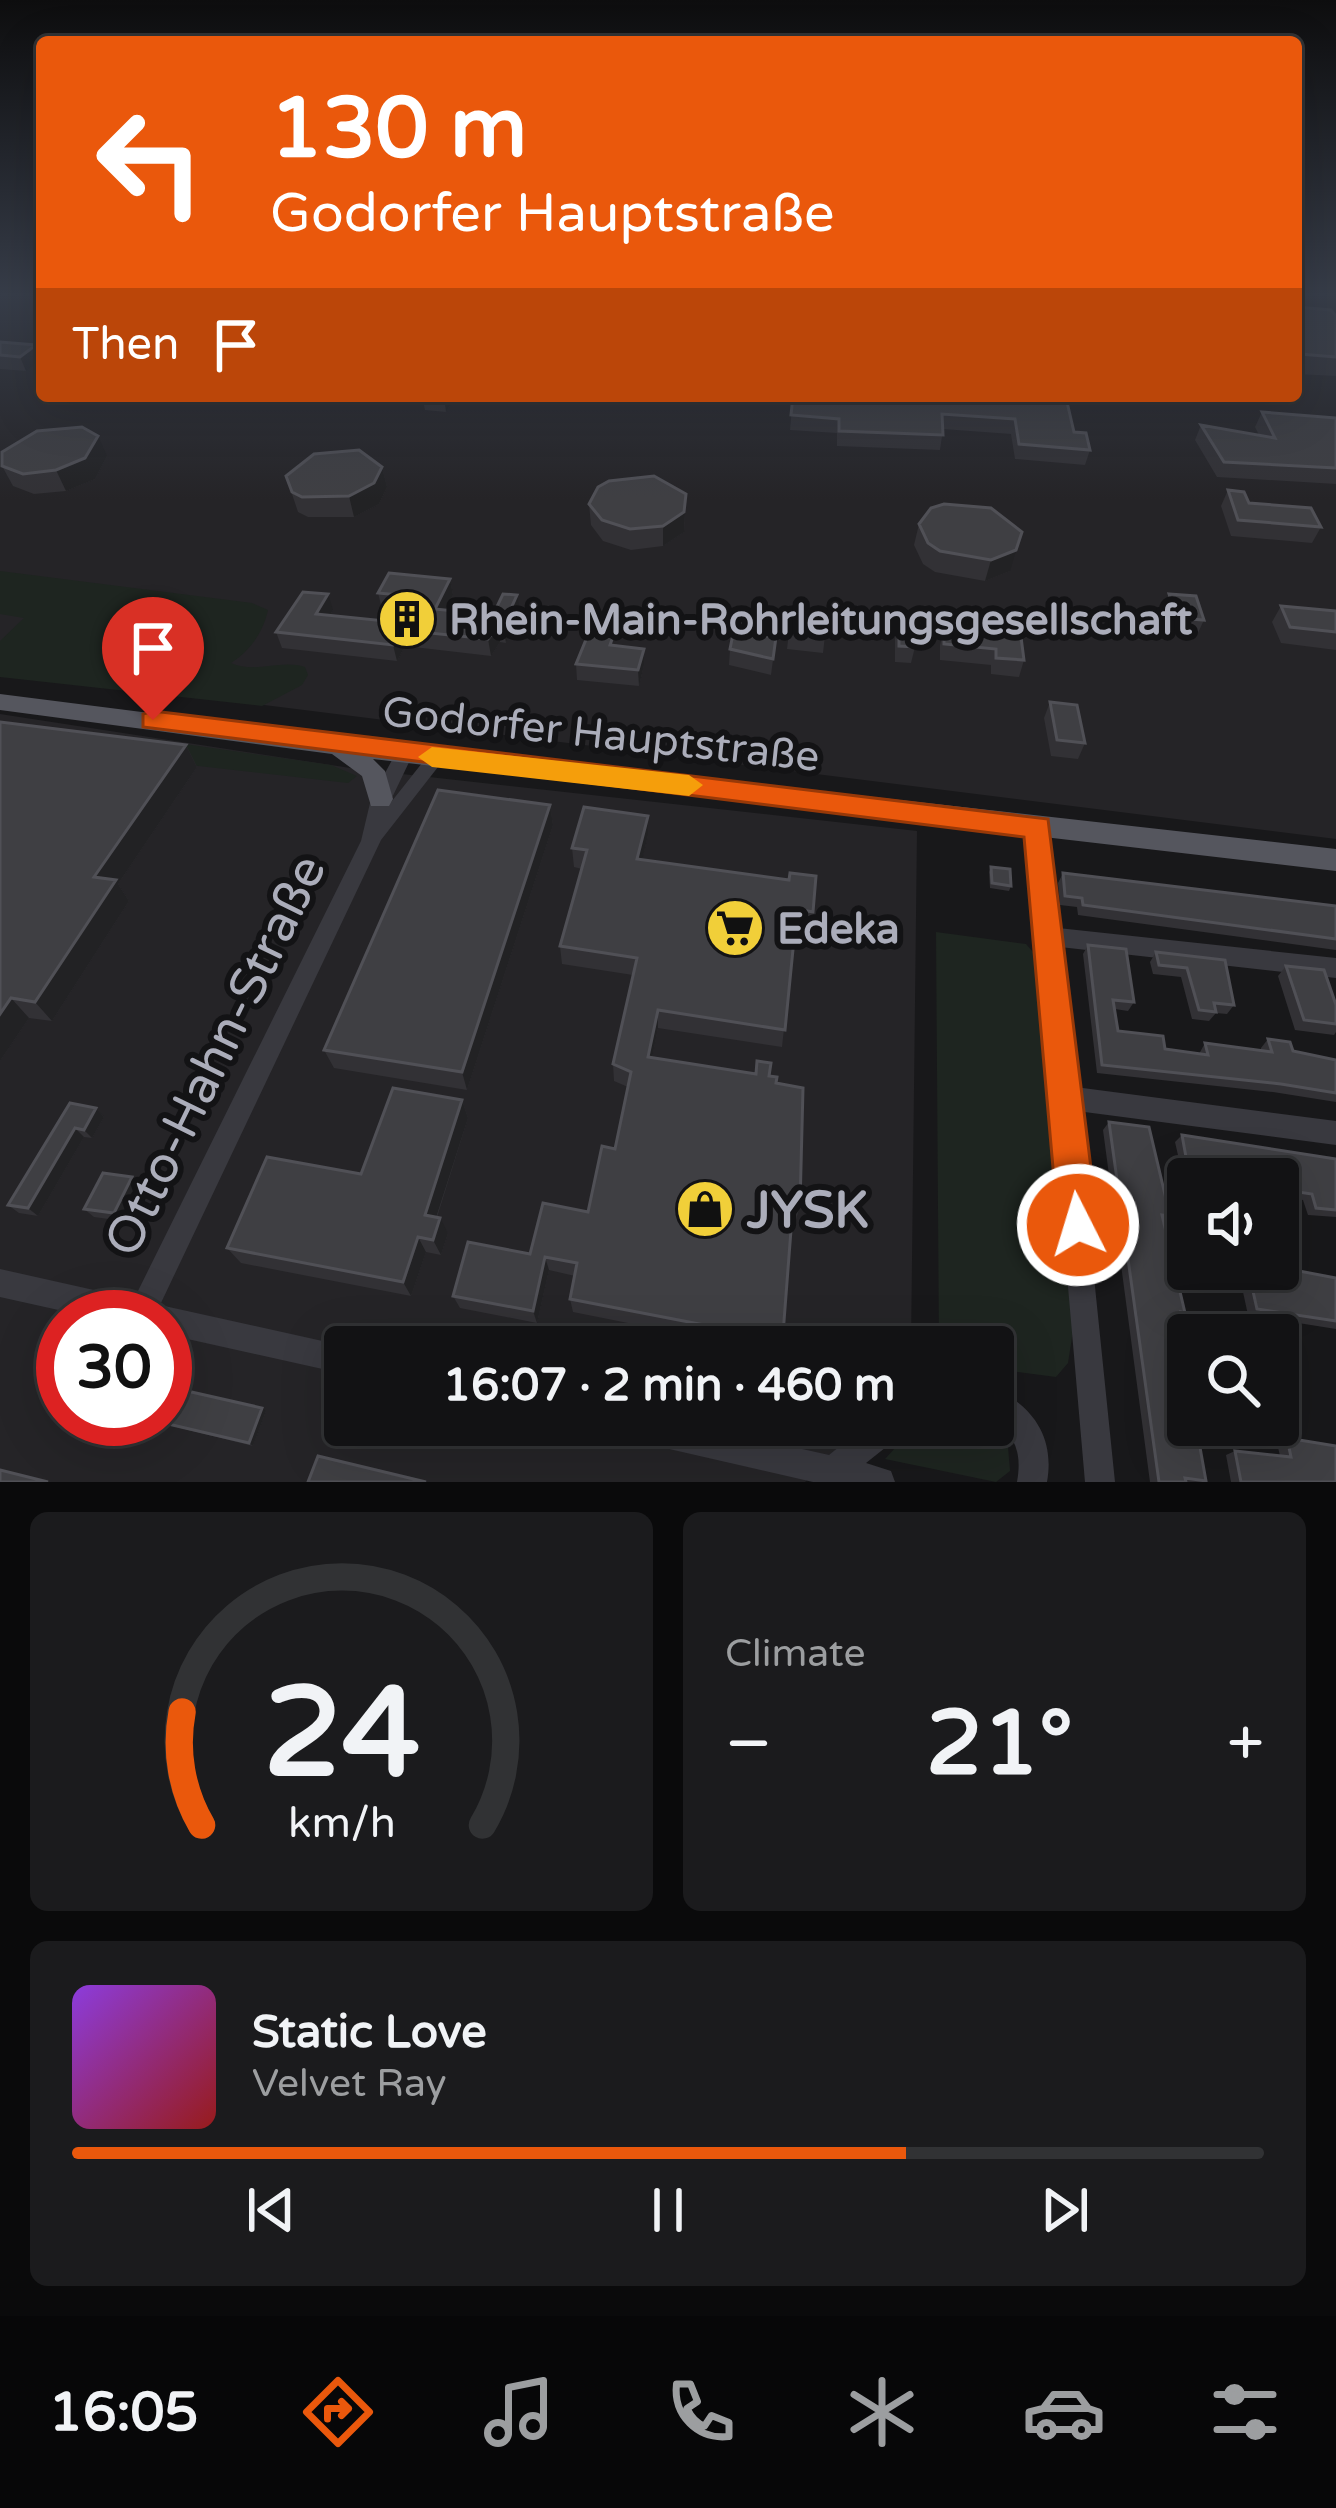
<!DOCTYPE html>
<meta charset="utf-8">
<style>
body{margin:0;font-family:"Varela Round",sans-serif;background:#1b1b1d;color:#f1f3f6;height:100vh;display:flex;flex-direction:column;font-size:45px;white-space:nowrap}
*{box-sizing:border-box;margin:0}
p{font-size:39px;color:#9c9ea0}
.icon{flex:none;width:66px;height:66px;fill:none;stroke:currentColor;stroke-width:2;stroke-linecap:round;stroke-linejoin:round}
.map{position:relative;height:1482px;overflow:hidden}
.side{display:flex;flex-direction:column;gap:30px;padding:30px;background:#0a0a0b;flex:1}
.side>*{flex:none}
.top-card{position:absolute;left:36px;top:36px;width:1266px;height:366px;border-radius:12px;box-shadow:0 12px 48px #0002,0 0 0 3px #313234;background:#ea580c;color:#fff;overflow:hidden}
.buttons{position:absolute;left:1167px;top:1158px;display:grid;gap:24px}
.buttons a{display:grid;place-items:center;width:132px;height:132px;border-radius:12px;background:#121214;box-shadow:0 12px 48px #0002,0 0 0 3px #313234;font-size:60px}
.speed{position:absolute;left:36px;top:1290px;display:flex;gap:24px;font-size:60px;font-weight:700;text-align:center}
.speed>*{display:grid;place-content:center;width:156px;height:156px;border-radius:50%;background:#121214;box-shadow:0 12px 48px #0002,0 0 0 3px #313234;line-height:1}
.speed .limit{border:18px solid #d22;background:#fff;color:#111}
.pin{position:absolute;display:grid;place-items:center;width:102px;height:102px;color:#fff;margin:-123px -51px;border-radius:50% 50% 50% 0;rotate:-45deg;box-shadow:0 0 12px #0007}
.pin .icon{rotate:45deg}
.me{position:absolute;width:132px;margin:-66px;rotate:355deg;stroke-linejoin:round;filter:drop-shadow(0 0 9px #0008)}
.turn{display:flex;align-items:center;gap:42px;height:252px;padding:0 36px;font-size:54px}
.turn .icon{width:156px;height:156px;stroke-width:2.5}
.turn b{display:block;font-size:84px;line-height:102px}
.then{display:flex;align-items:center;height:114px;padding:0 36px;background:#0003;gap:24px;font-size:45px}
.big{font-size:90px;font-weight:800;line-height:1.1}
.side .widget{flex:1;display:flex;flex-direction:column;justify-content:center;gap:18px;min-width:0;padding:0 42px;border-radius:18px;background:#1b1b1d}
.side .dial{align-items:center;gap:0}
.dial svg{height:312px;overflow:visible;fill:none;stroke:#313234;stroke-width:7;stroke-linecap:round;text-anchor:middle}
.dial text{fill:#f1f3f6;stroke:none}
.song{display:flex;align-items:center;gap:36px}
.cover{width:144px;height:144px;border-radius:18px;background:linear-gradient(135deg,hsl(270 70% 55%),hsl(0 70% 35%))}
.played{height:12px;border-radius:6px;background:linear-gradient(90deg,#ea580c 70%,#313234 70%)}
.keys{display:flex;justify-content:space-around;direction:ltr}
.heat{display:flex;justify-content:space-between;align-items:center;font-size:66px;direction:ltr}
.side .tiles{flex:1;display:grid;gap:30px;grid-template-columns:1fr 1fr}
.widget:last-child{grid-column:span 2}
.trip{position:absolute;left:324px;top:1326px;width:690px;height:120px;border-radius:12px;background:#121214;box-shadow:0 12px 48px #0002,0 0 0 3px #313234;font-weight:800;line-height:120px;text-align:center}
.tabs{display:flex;height:192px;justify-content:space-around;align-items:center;background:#070708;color:#9c9ea0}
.tabs .icon{width:84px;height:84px}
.tabs .active{color:#ea580c}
.tabs b{font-size:54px;color:#f1f3f6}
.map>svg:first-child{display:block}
</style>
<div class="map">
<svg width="1336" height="1482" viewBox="0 0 1336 1482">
<rect width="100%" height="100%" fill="#18181a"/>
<!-- built -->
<path fill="#252427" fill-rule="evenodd" d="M 0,292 L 42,292 L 42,396 L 1296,396 L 1296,292 L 1336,292 L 1336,839 L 0,672 Z
M 0,714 L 357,769 L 917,831 L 911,1347 L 345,1347 L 345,1425 L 861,1425 L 805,1482 L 0,1482 ZM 63,1317 L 165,1317 L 165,1419 L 63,1419 Z"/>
<!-- green -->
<path fill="#1e2520" d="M 0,571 L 252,603 L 268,610 C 263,633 249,652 231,663 C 255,674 280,659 305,667 L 308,675 L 302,685 L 262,706 L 0,677 L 0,641 L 24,618 L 0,614 Z
M 143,738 L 331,765 L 357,776 L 348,783 L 128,758 Z
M 936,932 L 1026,944 L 1039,959 L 1073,1331 L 1068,1363 L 1056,1377 L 1002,1370 L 993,1382 L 993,1347 L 939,1347 Z
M 993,1419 L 1007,1435 L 1010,1471 L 996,1482 L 885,1459 L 916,1425 L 993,1425 Z"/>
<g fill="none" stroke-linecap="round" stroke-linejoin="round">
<!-- minor -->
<path fill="#39393f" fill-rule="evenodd" d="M 404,747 L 413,754 L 388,806 L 430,753 L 436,751 L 445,758 L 381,840 L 160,1305 L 345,1346 L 348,1347 L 345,1347 L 345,1374 L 165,1334 L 165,1317 L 90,1317 L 0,1297 L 0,1269 L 134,1299 L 361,841 L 371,799 L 398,749 Z
M 1038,819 L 1045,822 L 1048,827 L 1058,928 L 1336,958 L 1336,978 L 1060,947 L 1075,1087 L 1336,1121 L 1336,1145 L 1077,1111 L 1115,1482 L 1085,1482 L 1028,827 L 1031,822 Z
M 993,1388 C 1033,1405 1055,1438 1047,1482 L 1017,1482 C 1022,1454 1016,1436 993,1419 Z
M 615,1425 L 696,1425 L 829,1455 L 866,1425 L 904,1425 L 900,1436 L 866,1463 L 891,1471 L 895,1482 L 813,1482 L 630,1440 L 619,1436 Z"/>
<!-- major -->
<path fill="#55565e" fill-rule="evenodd" d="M 0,694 L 339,737 L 1336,849 L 1336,871 L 373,759 L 385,771 L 393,799 L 389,806 L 371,806 L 362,776 L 332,754 L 0,710 Z"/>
</g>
<!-- wall -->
<path fill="#323135" d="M 1296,307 L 1336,316 L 1336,376 L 1296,374 Z
M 0,342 L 36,345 L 26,371 L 0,369 Z
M 422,396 L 456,396 L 446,412 L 425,410 Z
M 793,396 L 1058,401 L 1074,432 L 1090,450 L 1085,465 L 1015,459 L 1011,434 L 943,429 L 940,450 L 837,446 L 837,433 L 790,430 Z
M 1262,412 L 1336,418 L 1336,484 L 1217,477 L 1195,440 L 1201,425 L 1259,435 L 1255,427 Z
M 107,456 L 95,479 L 66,491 L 34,494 L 13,486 L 2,466 Z
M 382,467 L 387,487 L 379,504 L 354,517 L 308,517 L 298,512 L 286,476 Z
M 1228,490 L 1249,503 L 1321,527 L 1312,543 L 1231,536 L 1221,506 Z
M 589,504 L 685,515 L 684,532 L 663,546 L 631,550 L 603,541 L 591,525 Z
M 919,524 L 1010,571 L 985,581 L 935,572 L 923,564 L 914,545 Z
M 450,579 L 453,595 L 446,610 L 493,615 L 520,611 L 506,643 L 500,642 L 491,656 L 405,646 L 397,661 L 282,648 L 276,632 L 333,610 L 330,615 L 385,621 L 392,610 L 382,609 L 378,593 Z
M 1169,594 L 1204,620 L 1196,637 L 1169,634 L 1162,610 Z
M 1281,606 L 1336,611 L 1336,650 L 1281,643 L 1272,622 Z
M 791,615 L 827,618 L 823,653 L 787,649 Z
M 899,623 L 915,647 L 911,663 L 895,662 L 895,639 Z
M 944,628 L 1024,660 L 1019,677 L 991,674 L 991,665 L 940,660 L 940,645 Z
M 759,635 L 776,637 L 771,675 L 729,665 L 730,649 Z
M 617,644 L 616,646 L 644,665 L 639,686 L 577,680 L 576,664 Z
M 1050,702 L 1085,743 L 1078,759 L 1051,756 L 1044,718 Z
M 0,722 L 186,745 L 197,767 L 118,884 L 129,901 L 52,1021 L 29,1018 L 0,1061 Z
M 550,805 L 553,825 L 467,1090 L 334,1068 L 324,1050 Z
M 648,816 L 648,835 L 642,860 L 813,912 L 810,930 L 795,928 L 782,1047 L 658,1028 L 652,1058 L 769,1076 L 776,1083 L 800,1205 L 796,1220 L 792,1219 L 782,1347 L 748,1347 L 573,1312 L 570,1299 L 575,1276 L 549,1270 L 537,1323 L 460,1308 L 453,1296 L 530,1254 L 588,1212 L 615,1149 L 628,1087 L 614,1081 L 613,1064 L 633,975 L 562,964 L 560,946 L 582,869 L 574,867 L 572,848 Z
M 991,867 L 1011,886 L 1009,891 L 990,888 L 989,872 Z
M 1063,873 L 1336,906 L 1336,950 L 1078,915 L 1077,907 L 1060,905 L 1058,883 Z
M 1088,945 L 1134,1002 L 1128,1011 L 1115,1009 L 1118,1031 L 1165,1049 L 1199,1054 L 1205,1043 L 1261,1050 L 1261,1048 L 1268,1039 L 1293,1051 L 1336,1060 L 1336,1102 L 1273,1092 L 1097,1073 L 1083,954 Z
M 1156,952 L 1225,960 L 1234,1005 L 1227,1014 L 1216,1013 L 1209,1021 L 1192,1019 L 1181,977 L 1153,974 L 1150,962 Z
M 1286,966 L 1336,1005 L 1336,1032 L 1334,1035 L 1295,1030 L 1278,976 Z
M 462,1100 L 468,1118 L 437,1217 L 448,1233 L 441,1255 L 426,1252 L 411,1296 L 241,1263 L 227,1248 L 361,1174 Z
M 70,1103 L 96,1108 L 104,1117 L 92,1138 L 84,1137 L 38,1216 L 19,1213 L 8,1205 Z
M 1109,1122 L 1170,1216 L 1164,1223 L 1185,1313 L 1182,1316 L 1188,1425 L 1206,1481 L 1204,1482 L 1150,1482 L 1103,1130 Z
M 1182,1135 L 1336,1159 L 1336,1217 L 1308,1215 L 1303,1200 L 1278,1196 L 1278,1179 L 1229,1179 L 1227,1170 L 1180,1164 L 1175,1142 Z
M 141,1186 L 123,1221 L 94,1217 L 84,1209 Z
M 1238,1269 L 1278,1269 L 1336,1278 L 1336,1329 L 1248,1315 Z
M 266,1411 L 253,1446 L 144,1419 Z
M 1287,1438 L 1336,1482 L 1231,1482 L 1226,1455 L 1235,1451 L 1280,1456 L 1277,1443 Z"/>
<!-- shaded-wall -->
<path fill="#222224" d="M 36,345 L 42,359 L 26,371 L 20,357 Z
M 444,396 L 456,396 L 446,412 L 444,397 Z
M 98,436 L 107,456 L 95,479 L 66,491 L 56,470 Z
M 382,467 L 387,487 L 379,504 L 354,517 L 349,496 Z
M 686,494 L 684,532 L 663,546 L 663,526 Z
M 1016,550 L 1010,571 L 985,581 L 991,560 Z
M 450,579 L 453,595 L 438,625 L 435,609 Z
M 328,594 L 333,610 L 321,630 L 316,614 Z
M 517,595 L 520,611 L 506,643 L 503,626 Z
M 498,626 L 500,642 L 491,656 L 488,639 Z
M 401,630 L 405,646 L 397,661 L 393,645 Z
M 644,649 L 644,665 L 639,686 L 638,670 Z
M 186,745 L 197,767 L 118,884 L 129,901 L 52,1021 L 35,1002 L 94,877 Z
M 550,805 L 553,825 L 467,1090 L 462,1072 Z
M 648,816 L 648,835 L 638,878 L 637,859 Z
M 11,998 L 29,1018 L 0,1061 L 0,1014 Z
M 658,1010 L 658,1028 L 649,1074 L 648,1057 Z
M 462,1100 L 468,1118 L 432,1230 L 425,1215 Z
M 96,1108 L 104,1117 L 92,1138 L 84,1130 Z
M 75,1128 L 84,1137 L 38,1216 L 28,1208 Z
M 132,1177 L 141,1186 L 123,1221 L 114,1213 Z
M 440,1218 L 448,1233 L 441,1255 L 433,1240 Z
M 418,1237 L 426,1252 L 411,1296 L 403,1282 Z
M 545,1257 L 549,1270 L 537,1323 L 533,1311 Z
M 262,1408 L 266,1411 L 253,1446 L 249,1443 Z"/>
<!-- building -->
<path fill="#3f3f43" stroke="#505056" stroke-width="3" d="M 1296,307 L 1331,310 L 1336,316 L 1336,357 L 1300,354 L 1296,348 Z
M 0,342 L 36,345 L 20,357 L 0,355 Z
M 793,396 L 1057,396 L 1058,401 L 1067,402 L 1074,432 L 1086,433 L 1090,450 L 1019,444 L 1015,419 L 942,414 L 943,435 L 839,431 L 839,419 L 791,415 Z
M 1262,412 L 1336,418 L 1336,468 L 1224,462 L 1201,425 L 1275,438 Z
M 82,427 L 98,436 L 85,458 L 56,470 L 23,474 L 2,466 L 2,452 L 37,431 Z
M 359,450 L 382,467 L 374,483 L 349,496 L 302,497 L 292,492 L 286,476 L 314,454 Z
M 654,476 L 686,494 L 684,512 L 663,526 L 630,529 L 602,520 L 589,504 L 598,487 L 609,481 Z
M 1228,490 L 1244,492 L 1249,503 L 1311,508 L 1321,527 L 1238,520 Z
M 944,504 L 991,508 L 1022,532 L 1016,550 L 991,560 L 940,551 L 928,543 L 919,524 L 931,508 Z
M 389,573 L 450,579 L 435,609 L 493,615 L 503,594 L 517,595 L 503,626 L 498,626 L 488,639 L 401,630 L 393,645 L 276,632 L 303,592 L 328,594 L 316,614 L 385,621 L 400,595 L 378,593 Z
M 1169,594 L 1196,596 L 1204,620 L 1177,618 Z
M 1281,606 L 1336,611 L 1336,632 L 1290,627 Z
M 791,615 L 827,618 L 826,637 L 789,633 Z
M 736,619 L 760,622 L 758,635 L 776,637 L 773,659 L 730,649 Z
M 899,623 L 915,624 L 915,647 L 899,646 Z
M 592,625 L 616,628 L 610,645 L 644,649 L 638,670 L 576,664 Z
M 944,628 L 1021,637 L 1024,660 L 996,658 L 996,649 L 944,644 Z
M 1050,702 L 1077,705 L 1085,743 L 1057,740 Z
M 0,722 L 186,745 L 94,877 L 116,880 L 35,1002 L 11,998 L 0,1014 Z
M 438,790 L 550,805 L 462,1072 L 324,1050 Z
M 584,807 L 648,816 L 637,859 L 789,880 L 790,873 L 816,876 L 813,912 L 797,909 L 785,1030 L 658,1010 L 648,1057 L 756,1074 L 757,1061 L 771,1063 L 769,1076 L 777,1077 L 776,1083 L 803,1088 L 800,1205 L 793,1204 L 782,1347 L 751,1341 L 751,1334 L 570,1299 L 577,1263 L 545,1257 L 533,1311 L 453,1296 L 468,1242 L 530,1254 L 543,1203 L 588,1212 L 602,1146 L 615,1149 L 631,1072 L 613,1064 L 637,958 L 560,946 L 587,850 L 572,848 Z
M 991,867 L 1010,869 L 1011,886 L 992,883 Z
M 1063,873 L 1336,906 L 1336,939 L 1083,905 L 1082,898 L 1065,896 Z
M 1088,945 L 1126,949 L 1134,1002 L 1113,1000 L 1118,1031 L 1163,1036 L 1165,1049 L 1208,1055 L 1205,1043 L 1272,1052 L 1268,1039 L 1290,1042 L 1293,1051 L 1336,1060 L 1336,1093 L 1281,1084 L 1102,1065 Z
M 1156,952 L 1225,960 L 1234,1005 L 1214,1003 L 1216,1012 L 1199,1010 L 1187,968 L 1159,965 Z
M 1286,966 L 1324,970 L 1336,1005 L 1336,1024 L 1304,1020 Z
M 393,1088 L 462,1100 L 425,1215 L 440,1218 L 433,1240 L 418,1237 L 403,1282 L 227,1248 L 267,1157 L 361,1174 Z
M 70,1103 L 96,1108 L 84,1130 L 75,1128 L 28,1208 L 8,1205 Z
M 1109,1122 L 1149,1127 L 1170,1216 L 1162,1215 L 1185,1313 L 1181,1312 L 1188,1350 L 1188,1425 L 1196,1425 L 1206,1481 L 1185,1478 L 1186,1482 L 1159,1482 Z
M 1182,1135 L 1336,1159 L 1336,1210 L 1316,1208 L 1312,1194 L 1278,1189 L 1278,1179 L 1237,1179 L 1234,1163 L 1186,1157 Z
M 103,1173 L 132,1177 L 114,1213 L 84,1209 Z
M 1278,1267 L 1336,1278 L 1336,1321 L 1257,1309 L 1248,1269 L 1278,1269 Z
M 165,1386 L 262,1408 L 249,1443 L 147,1419 L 165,1419 Z
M 1287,1438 L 1336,1446 L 1336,1482 L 1241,1482 L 1235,1451 L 1291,1457 Z
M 318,1456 L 426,1482 L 308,1482 Z
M 0,1470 L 48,1482 L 0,1482 Z"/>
<!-- sky -->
<linearGradient id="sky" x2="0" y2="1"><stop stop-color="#0d0d0e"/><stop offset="0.59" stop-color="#373d49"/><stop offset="1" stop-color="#373d49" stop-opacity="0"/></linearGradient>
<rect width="1336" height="499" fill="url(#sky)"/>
<!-- route -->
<path fill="#ea580c" stroke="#983908" stroke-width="3" d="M 153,711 L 1048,819 L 1098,1225 L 1092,1239 L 1078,1245 L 1063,1239 L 1058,1225 L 1024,837 L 143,727 L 143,714 Z"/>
<!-- slow -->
<path fill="#f59e0b" d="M 432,747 L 689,775 L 703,785 L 689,796 L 432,767 L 418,757 Z"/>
<!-- icons -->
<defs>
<symbol id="building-disc" viewBox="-11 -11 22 22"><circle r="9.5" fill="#f1cf39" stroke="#131315"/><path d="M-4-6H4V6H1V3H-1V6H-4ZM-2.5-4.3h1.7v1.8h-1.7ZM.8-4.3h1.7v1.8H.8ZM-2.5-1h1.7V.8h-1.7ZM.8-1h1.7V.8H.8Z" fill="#111"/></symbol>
<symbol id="supermarket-disc" viewBox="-11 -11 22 22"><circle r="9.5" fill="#f1cf39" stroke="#131315"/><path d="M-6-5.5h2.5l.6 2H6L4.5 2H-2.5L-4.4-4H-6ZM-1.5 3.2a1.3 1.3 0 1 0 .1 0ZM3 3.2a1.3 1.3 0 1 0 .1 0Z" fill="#111"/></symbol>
<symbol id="shop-disc" viewBox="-11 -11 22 22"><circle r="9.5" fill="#f1cf39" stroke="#131315"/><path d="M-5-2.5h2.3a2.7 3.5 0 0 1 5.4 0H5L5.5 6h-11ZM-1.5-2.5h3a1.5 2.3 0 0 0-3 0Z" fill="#111"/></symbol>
</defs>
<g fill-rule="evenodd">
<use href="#building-disc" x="374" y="586" width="66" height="66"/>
<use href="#supermarket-disc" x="702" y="895" width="66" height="66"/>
<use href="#shop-disc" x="672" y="1176" width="66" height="66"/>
</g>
<g text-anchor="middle" stroke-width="12" stroke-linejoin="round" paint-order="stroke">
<!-- poi labels -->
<g font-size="42" font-weight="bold" fill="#abadba" stroke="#131315" text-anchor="start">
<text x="449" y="634">Rhein-Main-Rohrleitungsgesellschaft</text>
<text x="777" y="943">Edeka</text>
</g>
<!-- street labels -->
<g font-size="42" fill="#abadba" stroke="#131315">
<text transform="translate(601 733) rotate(6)" y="15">Godorfer Hauptstraße</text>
</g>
<!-- near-street labels -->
<g font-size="51" fill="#abadba" stroke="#131315">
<text transform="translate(214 1055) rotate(-64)" y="18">Otto-Hahn-Straße</text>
</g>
<!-- near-poi labels -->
<g font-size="51" font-weight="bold" fill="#abadba" stroke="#131315" text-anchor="start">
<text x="747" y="1227">JYSK</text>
</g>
</g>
</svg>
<div class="buttons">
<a><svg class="icon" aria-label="sound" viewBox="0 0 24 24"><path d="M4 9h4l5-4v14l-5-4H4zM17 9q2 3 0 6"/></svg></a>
<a><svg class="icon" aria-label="search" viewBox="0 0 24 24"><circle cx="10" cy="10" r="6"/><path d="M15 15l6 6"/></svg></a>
</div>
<div class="speed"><div class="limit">30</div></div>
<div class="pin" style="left:153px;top:720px;background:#d93025"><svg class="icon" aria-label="arrive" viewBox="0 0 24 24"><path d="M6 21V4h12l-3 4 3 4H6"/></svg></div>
<svg class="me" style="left:1078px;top:1225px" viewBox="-20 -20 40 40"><circle r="17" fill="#ea580c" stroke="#fff" stroke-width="3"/><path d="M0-11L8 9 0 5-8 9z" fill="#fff"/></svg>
<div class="trip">16:07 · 2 min · 460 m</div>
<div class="top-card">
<div class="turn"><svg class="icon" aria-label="left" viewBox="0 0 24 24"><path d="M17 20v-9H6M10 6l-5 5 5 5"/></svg><div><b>130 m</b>Godorfer Hauptstraße</div></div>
<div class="then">Then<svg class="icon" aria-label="arrive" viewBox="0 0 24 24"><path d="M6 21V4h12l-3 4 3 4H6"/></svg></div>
</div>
</div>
<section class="side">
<div class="tiles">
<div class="widget dial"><svg viewBox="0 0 100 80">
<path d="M14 69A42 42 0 1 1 86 69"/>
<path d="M14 69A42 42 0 0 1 9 40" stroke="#ea580c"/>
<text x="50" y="56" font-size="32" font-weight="700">24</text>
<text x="50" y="72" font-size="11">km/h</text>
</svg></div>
<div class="widget"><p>Climate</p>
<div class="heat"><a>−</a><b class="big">21°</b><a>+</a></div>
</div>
<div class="widget">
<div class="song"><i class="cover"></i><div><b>Static Love</b><p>Velvet Ray</p></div></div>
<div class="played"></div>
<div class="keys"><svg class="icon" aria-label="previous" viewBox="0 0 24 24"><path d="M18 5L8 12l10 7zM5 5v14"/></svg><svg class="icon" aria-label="pause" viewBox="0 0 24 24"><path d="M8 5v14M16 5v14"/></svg><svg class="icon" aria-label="next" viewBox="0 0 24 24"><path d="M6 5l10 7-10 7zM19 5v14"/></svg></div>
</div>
</div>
</section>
<nav class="tabs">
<b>16:05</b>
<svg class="icon active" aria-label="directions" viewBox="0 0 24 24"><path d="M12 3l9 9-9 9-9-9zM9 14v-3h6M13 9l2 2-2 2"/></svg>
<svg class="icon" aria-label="music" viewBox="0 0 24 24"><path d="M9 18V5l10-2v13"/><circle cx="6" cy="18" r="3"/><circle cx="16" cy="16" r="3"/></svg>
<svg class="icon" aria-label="phone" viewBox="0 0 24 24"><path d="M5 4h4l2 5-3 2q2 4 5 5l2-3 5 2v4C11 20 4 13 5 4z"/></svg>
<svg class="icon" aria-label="climate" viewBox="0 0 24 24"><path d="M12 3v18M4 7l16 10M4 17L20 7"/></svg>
<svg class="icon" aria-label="car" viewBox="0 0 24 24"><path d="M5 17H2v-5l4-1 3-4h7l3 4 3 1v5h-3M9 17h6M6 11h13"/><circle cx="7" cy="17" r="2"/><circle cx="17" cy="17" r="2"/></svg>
<svg class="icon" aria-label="filters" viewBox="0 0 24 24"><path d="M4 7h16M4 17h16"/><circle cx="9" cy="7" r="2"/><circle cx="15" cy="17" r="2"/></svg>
</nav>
